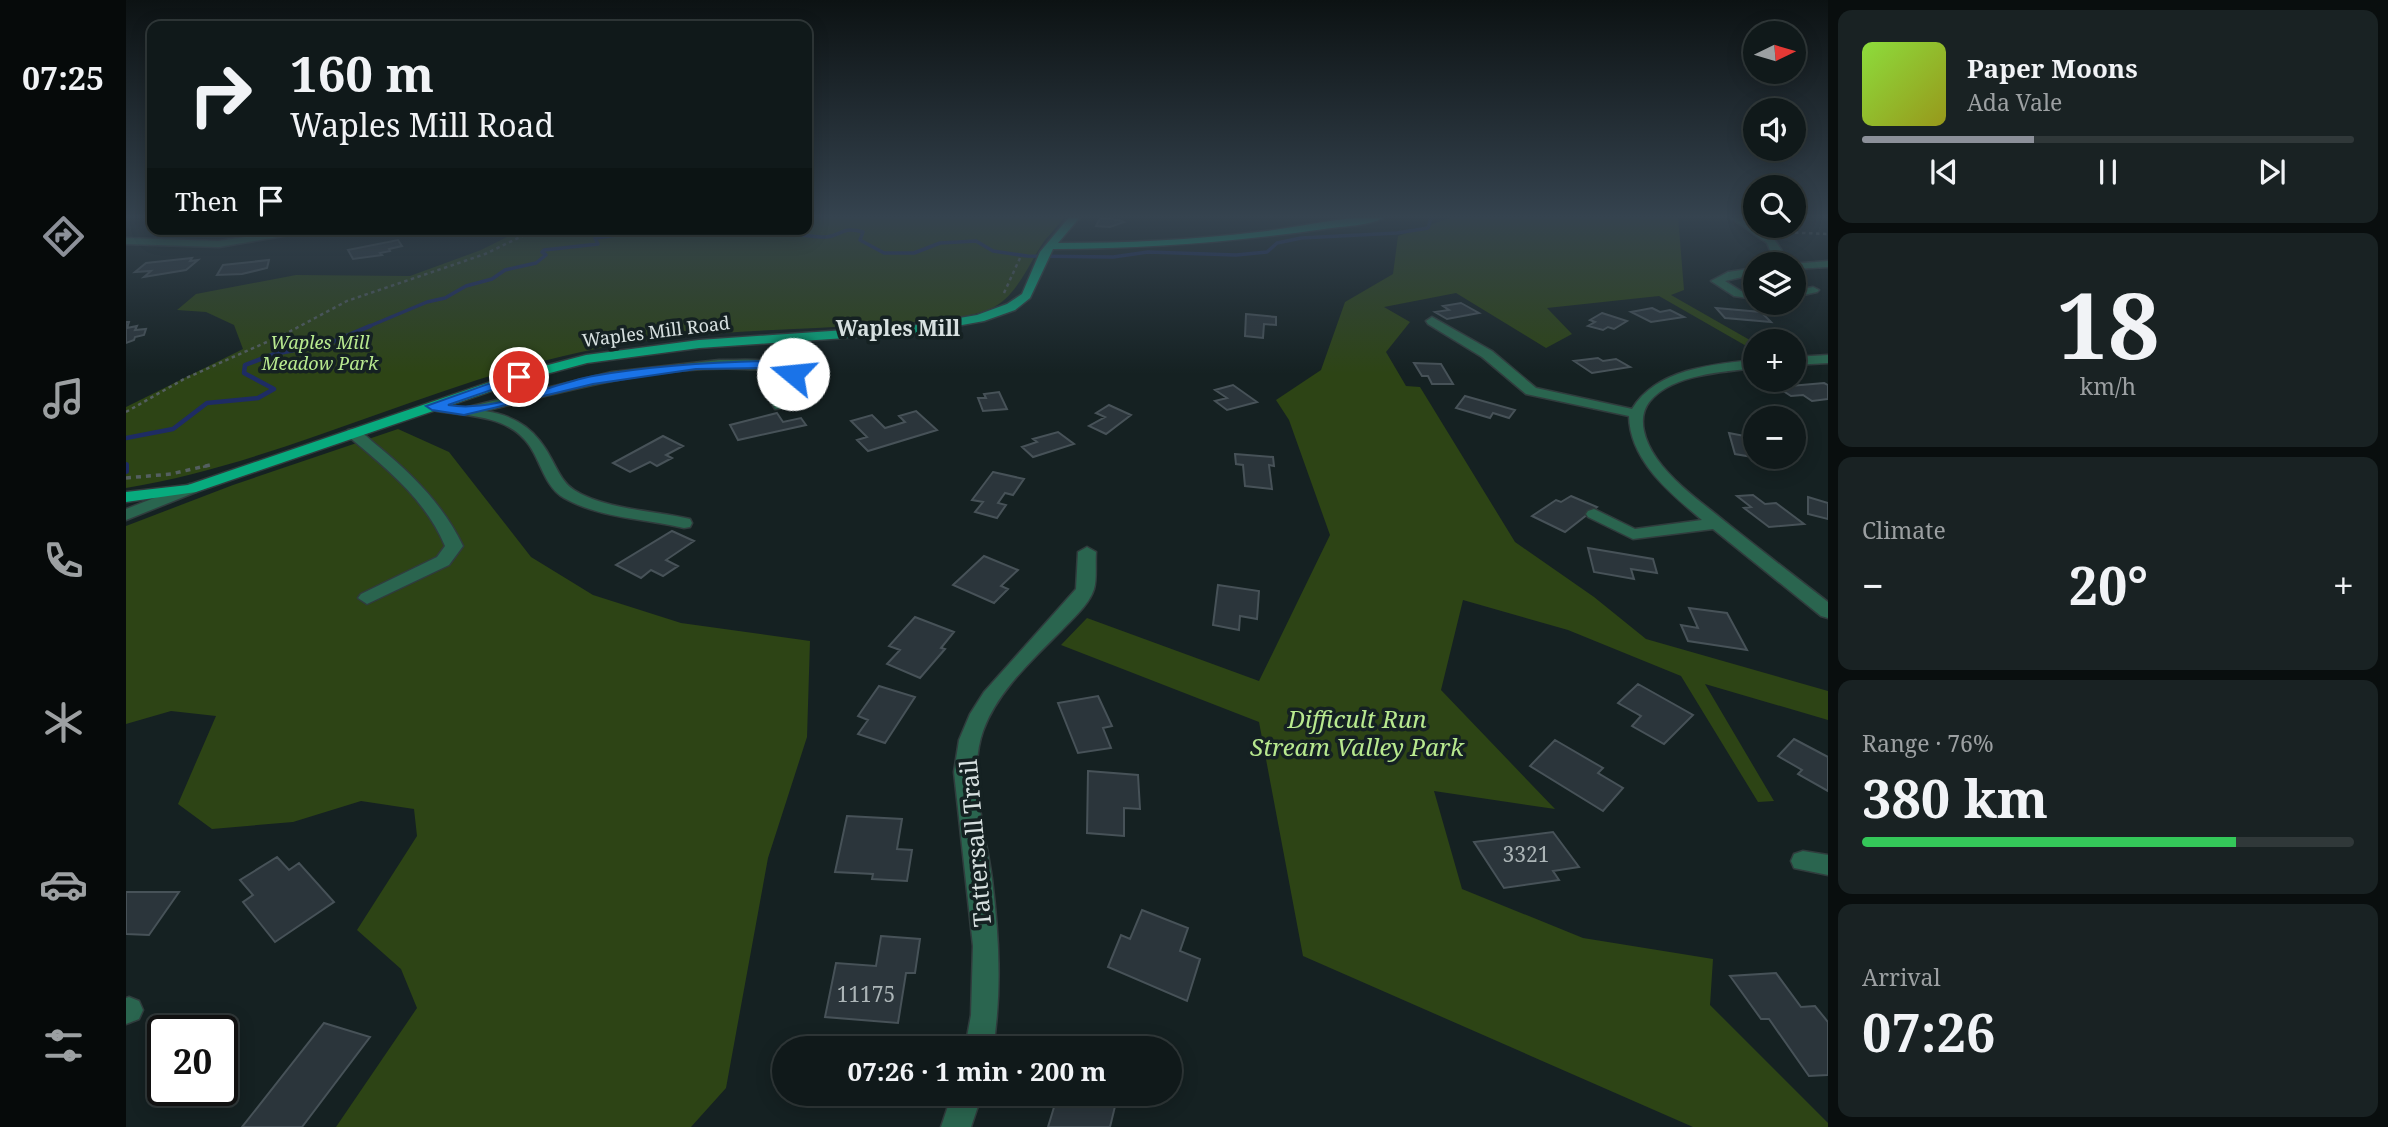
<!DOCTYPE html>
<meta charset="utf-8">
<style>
body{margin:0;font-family:"Noto Serif",serif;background:#192223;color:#f1f3f6;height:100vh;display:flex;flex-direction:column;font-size:26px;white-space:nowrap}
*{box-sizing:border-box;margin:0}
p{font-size:23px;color:#9ca0a2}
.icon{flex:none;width:38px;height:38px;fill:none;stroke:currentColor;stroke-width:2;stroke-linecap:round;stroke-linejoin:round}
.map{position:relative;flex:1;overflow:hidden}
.sheet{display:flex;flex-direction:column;gap:10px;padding:10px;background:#090e0e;width:560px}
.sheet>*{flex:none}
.guide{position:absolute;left:21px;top:21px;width:665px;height:214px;border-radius:14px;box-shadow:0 4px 18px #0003,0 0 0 2px #303839;background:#10191a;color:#f1f3f6;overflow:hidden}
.needle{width:46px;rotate:85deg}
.buttons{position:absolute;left:1617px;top:21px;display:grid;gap:14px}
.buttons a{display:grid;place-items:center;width:63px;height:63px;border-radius:50%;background:#10191a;box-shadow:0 4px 18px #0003,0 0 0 2px #303839;font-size:35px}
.speed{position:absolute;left:21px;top:1015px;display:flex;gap:14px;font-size:35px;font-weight:700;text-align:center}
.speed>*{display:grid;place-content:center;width:91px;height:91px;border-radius:50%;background:#10191a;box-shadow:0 4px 18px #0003,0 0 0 2px #303839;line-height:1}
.speed .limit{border:4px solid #111;border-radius:10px;background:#fff;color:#111}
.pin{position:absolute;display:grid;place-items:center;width:60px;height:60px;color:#fff;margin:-30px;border:4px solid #fff;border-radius:50%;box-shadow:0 2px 7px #0007}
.me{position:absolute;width:77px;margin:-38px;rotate:287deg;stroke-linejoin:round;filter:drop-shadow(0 0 5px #0008)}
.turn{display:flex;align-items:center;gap:24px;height:147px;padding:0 28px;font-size:32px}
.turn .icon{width:91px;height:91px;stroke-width:2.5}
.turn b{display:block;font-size:49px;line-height:60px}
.then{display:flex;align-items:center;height:66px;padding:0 28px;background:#0003;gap:14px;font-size:26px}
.big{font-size:52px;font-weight:700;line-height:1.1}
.sheet .card{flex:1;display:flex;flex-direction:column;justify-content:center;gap:10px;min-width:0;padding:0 24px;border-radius:14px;background:#192223}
.sheet .dial{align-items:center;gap:0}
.dial b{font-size:91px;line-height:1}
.song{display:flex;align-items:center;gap:21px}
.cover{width:84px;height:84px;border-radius:10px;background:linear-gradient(135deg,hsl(90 70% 55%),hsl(60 70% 35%))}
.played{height:7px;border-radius:4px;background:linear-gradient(90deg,#8c9099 35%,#303839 35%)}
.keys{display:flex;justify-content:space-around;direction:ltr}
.heat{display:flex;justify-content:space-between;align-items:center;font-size:38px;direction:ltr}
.charge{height:10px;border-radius:5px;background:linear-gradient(90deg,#34c759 76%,#303839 0)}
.trip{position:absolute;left:646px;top:1036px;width:410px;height:70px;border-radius:35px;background:#10191a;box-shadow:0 4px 18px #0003,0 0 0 2px #303839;font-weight:700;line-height:70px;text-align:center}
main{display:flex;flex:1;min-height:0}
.dock{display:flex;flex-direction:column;width:126px;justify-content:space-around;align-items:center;background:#060a0a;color:#9ca0a2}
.dock .icon{width:49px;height:49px}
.dock .active{color:#8c9099}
.dock b{font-size:32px;color:#f1f3f6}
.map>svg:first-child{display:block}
</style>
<main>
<nav class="dock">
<b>07:25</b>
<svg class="icon active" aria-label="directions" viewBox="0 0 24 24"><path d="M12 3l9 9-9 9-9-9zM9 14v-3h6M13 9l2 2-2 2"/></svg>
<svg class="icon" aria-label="music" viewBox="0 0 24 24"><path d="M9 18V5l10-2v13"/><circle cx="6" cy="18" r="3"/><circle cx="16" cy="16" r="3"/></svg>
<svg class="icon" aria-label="phone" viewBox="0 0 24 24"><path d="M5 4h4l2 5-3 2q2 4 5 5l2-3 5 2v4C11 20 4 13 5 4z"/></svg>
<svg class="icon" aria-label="climate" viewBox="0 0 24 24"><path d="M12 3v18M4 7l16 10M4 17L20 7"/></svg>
<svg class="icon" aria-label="car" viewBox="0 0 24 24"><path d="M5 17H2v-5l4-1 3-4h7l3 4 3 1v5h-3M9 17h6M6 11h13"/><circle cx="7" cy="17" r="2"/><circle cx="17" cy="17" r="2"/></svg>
<svg class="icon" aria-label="filters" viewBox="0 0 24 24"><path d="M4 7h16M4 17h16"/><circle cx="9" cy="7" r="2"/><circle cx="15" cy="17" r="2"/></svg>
</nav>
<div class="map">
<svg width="1702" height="1127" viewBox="0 0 1702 1127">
<rect width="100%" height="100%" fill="#152122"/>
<!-- green -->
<path fill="#2d4415" d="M 681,216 L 940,216 C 933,224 926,232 919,240 C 903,262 891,298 864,309 C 834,322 777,322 744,325 C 648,331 549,331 455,352 C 300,385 157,462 0,488 L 0,407 L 117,349 L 108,325 L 80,312 L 51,310 L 70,294 L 170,275 L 284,276 L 355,250 L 397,229 L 681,229 Z
M 1330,216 L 1552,216 L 1558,290 L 1545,295 L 1629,343 L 1629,351 L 1533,296 L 1421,308 L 1446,334 L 1420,348 L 1330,293 L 1258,307 L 1284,322 L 1260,352 L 1280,386 L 1294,387 L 1389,542 L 1468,597 L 1520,639 L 1702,691 L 1702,720 L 1579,684 L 1648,801 L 1632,802 L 1555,676 L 1442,630 L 1337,600 L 1315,690 L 1429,809 L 1308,791 L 1336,889 L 1457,938 L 1587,959 L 1584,1005 L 1702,1123 L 1702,1127 L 1567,1127 L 1177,956 L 1133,722 L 935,645 L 961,618 L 1133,681 L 1204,535 L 1163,420 L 1150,400 L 1195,370 L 1219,302 L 1267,274 L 1272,236 Z
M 272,429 L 323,452 L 405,557 L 467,595 L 555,623 L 684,641 L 681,737 L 642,858 L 600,1088 L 565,1127 L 210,1127 L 291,1008 L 275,969 L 231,930 L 291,836 L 288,809 L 235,801 L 167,822 L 86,829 L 52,804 L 90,716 L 45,711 L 0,724 L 0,526 L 107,485 Z"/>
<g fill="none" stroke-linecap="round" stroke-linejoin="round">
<!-- stream-far2 -->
<path stroke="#1e2c64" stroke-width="3.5" d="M 665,229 L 666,234 C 677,235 689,237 700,237 C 715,236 715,226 737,232 L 734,240 L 758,253 L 788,253 L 814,243 L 850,241 L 867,251 L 901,256 L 987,257 L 1022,252 L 1110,255 L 1141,252 L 1151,243 L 1175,238 L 1271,233 L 1302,228 L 1305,218 L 1313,216
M 239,328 L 301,302 L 319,298 L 340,286 L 366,279 L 379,270 L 410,263 L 420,255 L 416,252 L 418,250 L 472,244 L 469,238 L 499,234 L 507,229"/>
<!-- stream-far1 -->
<path stroke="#1e2c64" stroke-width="4.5" d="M 0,438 L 47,429 L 81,403 L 132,398 L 148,389 L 118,373 L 119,365 L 148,354 L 204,343 L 244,326"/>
<!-- stream -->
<path stroke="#1e2c64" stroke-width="6" d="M 0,465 L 0,471"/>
</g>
<!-- building -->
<path fill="#2b353b" stroke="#475258" stroke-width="2" d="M 974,218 L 993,220 L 998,222 L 984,227 L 970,226 Z
M 272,240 L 276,246 L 263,249 L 264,251 L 254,253 L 256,255 L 227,259 L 222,250 Z
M 66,258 L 64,261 L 72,260 L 60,270 L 18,277 L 25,271 L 9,272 L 20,263 Z
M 143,260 L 141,268 L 116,274 L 91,275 L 97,265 Z
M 1335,303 L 1353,313 L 1321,319 L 1309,312 L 1323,310 L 1317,306 Z
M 1526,308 L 1534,312 L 1544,310 L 1558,317 L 1525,322 L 1505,312 Z
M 1590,308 L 1635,312 L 1645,322 L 1599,318 Z
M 1476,313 L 1501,321 L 1488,329 L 1482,327 L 1477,330 L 1462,326 L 1469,322 L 1464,320 Z
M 1120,314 L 1150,317 L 1150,325 L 1138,324 L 1137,338 L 1119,336 Z
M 0,322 L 3,322 L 1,328 L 11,326 L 9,330 L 20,329 L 18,335 L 9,337 L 8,340 L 0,343 Z
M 1472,358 L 1477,361 L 1490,359 L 1504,367 L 1466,373 L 1448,361 Z
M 1288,363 L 1315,364 L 1327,384 L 1306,384 L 1302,376 L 1296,376 Z
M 1698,383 L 1702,385 L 1702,399 L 1686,401 L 1677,395 L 1665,396 L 1651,387 Z
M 1107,385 L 1131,402 L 1101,410 L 1089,401 L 1101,398 L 1089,390 Z
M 873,392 L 881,409 L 857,411 L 852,398 L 860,398 L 858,394 Z
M 1339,396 L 1389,410 L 1383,418 L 1367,413 L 1364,418 L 1330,408 Z
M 983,405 L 1005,415 L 980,434 L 963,426 L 979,417 L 970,413 Z
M 790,411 L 811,430 L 742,451 L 731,440 L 741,437 L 725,421 L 746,415 L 759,428 L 779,422 L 773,416 Z
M 651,413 L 657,422 L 675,418 L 680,425 L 612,440 L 604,425 Z
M 932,432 L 948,444 L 907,457 L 896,447 L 911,442 L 907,439 Z
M 1603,433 L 1629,438 L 1629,457 L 1643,457 L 1644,460 L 1609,454 Z
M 537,436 L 557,446 L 540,455 L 546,458 L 531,466 L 524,462 L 504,472 L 487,463 Z
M 1109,454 L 1147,457 L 1148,466 L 1143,465 L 1146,489 L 1119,486 L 1117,465 L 1110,464 Z
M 867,472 L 898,479 L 887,495 L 879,493 L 872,503 L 880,505 L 871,518 L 849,512 L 857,502 L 846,500 Z
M 1627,495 L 1639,504 L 1650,503 L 1678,524 L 1643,527 L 1618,508 L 1625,507 L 1611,496 Z
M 1445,496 L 1471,507 L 1439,532 L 1406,516 L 1430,500 L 1435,502 Z
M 1682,497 L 1702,503 L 1702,519 L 1682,514 Z
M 546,531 L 568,541 L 540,560 L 552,566 L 537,576 L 525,570 L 515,578 L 490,565 Z
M 1462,548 L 1527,559 L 1531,573 L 1505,569 L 1508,579 L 1468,572 Z
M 858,556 L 892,570 L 875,586 L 882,589 L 868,603 L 827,585 Z
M 1092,585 L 1133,591 L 1131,619 L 1114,616 L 1113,630 L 1087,625 Z
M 1563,608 L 1601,613 L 1621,650 L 1562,641 L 1555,625 L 1572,628 Z
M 789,617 L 828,632 L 815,648 L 819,649 L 794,678 L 761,664 L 774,650 L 763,646 Z
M 1512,684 L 1567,715 L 1538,744 L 1506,726 L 1515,716 L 1492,703 Z
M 753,686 L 789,697 L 759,743 L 732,734 L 742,720 L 732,716 Z
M 972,696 L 986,726 L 977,728 L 985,748 L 952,753 L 932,703 Z
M 1668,739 L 1702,757 L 1702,791 L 1672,774 L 1676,770 L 1652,756 Z
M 1429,740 L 1477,768 L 1472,773 L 1497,788 L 1477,811 L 1404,766 Z
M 962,771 L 1012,775 L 1014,809 L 998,808 L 998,836 L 961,833 Z
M 721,816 L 776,819 L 771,849 L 786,850 L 781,881 L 746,879 L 747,874 L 709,872 Z
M 1427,832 L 1453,867 L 1427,871 L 1433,880 L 1378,888 L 1348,842 Z
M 151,857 L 163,870 L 173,863 L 208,902 L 149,942 L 117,902 L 127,895 L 114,880 Z
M 0,892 L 53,892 L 23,935 L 0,934 Z
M 1016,910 L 1062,928 L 1054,951 L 1074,959 L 1061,1001 L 982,967 L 995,935 L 1004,939 Z
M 755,936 L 794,939 L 789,973 L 780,973 L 772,1023 L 699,1017 L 710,963 L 750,966 Z
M 1650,973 L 1675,1007 L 1689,1006 L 1702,1022 L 1702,1075 L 1683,1076 L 1643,1019 L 1635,1019 L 1604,976 Z
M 198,1023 L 244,1037 L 176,1127 L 116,1127 Z
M 932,1094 L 992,1094 L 984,1127 L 922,1127 Z"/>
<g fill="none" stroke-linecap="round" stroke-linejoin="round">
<defs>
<path id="minor" d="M 1602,216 C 1627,216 1656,239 1660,264 L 1650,264 L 1641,243 Z
M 171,229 L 198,229 L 93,247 L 0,244 L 0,238 L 93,241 Z
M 1702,261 L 1702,267 L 1668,269 L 1668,264 L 1664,264 Z
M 1629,268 L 1629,274 L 1599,281 L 1615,291 L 1629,293 L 1629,299 L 1608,296 L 1585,281 L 1602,272 Z
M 1687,287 L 1693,290 L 1691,292 L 1668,297 L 1668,291 Z
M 1306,317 L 1366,351 L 1410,388 L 1506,409 C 1530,369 1587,364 1629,360 L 1629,368 C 1597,372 1547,374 1524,401 C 1510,418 1519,442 1531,459 C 1548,483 1575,502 1597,520 C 1632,548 1667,575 1702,602 L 1702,618 L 1695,616 L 1587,529 L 1507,539 L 1462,517 L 1460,514 L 1462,511 L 1468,509 L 1509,529 L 1576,520 C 1544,493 1504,461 1503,416 L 1400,394 L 1356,357 L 1302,324 L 1300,321 Z
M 1702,355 L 1702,363 L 1668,365 L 1668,357 Z
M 593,360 C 616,361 668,353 676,382 L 684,383 L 692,401 L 685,405 L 649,409 L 641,396 L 646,388 L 663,383 L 661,376 C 648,368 634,370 619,369 C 531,365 444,390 359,411 C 392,416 411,431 426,460 C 432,471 437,483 448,490 C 477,509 530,511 564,519 L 566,523 L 564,527 L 558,528 C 520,519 473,518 438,498 C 419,487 415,462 403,445 C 380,412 335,417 301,409 L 299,406 L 306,402 L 338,408 L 486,372 ZM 674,389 L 677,398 L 658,401 L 655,396 Z
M 227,429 C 237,431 245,441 253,447 C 287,475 318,506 337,546 L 323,565 L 241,604 L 232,598 L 235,594 L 311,557 L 319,546 C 300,500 259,467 222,436 L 220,433 L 222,430 Z
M 64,484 L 72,489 L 70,492 L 0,520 L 0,509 Z
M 961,547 L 970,552 C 969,563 971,579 968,589 C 963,605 946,619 935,631 C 906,660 871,692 857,731 C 841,777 860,832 866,879 C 873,936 876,991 867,1048 L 839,1048 L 845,1015 L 847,946 L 828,772 L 833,740 L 844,714 L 858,692 L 950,589 L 952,552 Z
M 1677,851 L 1702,855 L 1702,875 L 1668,868 L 1665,861 L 1668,854 Z
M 3,997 L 13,1001 L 17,1010 L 13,1019 L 0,1024 L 0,998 Z
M 826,1094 L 856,1094 L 845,1127 L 815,1127 Z"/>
<path id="major" d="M 944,216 L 955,216 L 932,243 C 999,243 1066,240 1132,232 C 1175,227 1218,216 1261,216 C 1245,226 1217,226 1198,229 C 1108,242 1018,249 927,249 L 904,298 L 889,310 L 858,321 L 792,333 L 573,348 L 461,363 L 398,380 L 70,492 L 0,502 L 0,492 L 62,485 L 388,374 L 460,355 L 573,340 L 792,325 L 851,315 L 881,304 L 896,294 L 914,252 Z"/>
</defs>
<!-- minor casing -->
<use href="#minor" stroke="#303c3d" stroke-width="3"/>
<!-- major casing -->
<use href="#major" stroke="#303c3d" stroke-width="3"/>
<!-- path-far1 -->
<path stroke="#545f60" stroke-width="2.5" stroke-dasharray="3.5 3.5" stroke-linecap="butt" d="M 1655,232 L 1702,234
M 878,293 L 894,258
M 0,412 L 58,379 L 161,333 L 221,301 L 359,254 L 411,229
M 77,467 L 84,465"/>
<!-- path -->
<path stroke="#545f60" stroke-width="3.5" stroke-dasharray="5 5" stroke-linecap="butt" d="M 0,478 L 45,474 L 84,465"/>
<!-- minor -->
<use href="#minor" fill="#2a654f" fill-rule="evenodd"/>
<!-- major -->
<use href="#major" fill="#08ab7e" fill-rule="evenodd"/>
</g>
<!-- sky -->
<linearGradient id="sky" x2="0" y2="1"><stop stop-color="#0c1213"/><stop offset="0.58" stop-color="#35434f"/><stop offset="1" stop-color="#35434f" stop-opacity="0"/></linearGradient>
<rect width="1702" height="374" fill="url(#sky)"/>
<!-- route -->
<path fill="#1a73e8" stroke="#114b97" stroke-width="2" d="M 642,361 L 667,367 L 673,374 L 667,377 L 642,368 L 570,369 L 467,384 L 338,415 L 306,410 L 300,406 L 393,373 L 397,374 L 397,379 L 322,405 C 370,413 420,385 467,376 C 525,366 583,362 642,361 Z"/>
<g text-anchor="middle" stroke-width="7" stroke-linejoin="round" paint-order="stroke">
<!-- far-street labels -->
<g font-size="18" fill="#d7e0e0" stroke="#152122">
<text transform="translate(530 332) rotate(-7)" y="6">Waples Mill Road</text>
</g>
<!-- far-park labels -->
<g font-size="18" font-style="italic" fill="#b8e98f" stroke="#152122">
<text x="194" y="349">Waples Mill<tspan x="194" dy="21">Meadow Park</tspan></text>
</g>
<!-- far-quarter labels -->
<g font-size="21" font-weight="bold" fill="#d7e0e0" stroke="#152122">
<text x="772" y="336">Waples Mill</text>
</g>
<!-- near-number labels -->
<g font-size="21" fill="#acb5b7">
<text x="1400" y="862">3321</text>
<text x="740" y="1002">11175</text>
</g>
<!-- near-park labels -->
<g font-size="24" font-style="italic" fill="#b8e98f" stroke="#152122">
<text x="1231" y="728">Difficult Run<tspan x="1231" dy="28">Stream Valley Park</tspan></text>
</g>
<!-- near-street labels -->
<g font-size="24" fill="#d7e0e0" stroke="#152122">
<text transform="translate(850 843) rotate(-95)" y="8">Tattersall Trail</text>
</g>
</g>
</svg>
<div class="buttons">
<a><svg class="needle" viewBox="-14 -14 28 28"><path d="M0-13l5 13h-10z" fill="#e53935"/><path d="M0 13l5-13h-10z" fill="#9ca0a2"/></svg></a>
<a><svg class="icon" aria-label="sound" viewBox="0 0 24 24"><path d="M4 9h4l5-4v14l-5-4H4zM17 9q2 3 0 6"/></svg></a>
<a><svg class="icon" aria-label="search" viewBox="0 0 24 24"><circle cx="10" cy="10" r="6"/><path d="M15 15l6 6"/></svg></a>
<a><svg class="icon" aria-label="layers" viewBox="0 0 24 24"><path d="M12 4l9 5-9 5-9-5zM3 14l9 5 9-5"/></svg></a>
<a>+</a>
<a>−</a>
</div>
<div class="speed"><div class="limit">20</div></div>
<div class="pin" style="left:393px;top:377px;background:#d93025"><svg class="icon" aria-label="arrive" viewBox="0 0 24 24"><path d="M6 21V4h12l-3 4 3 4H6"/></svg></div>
<svg class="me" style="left:667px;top:374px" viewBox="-20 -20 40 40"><circle r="19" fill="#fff"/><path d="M0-13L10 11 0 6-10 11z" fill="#1a73e8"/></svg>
<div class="trip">07:26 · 1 min · 200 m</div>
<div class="guide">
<div class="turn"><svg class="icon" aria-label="right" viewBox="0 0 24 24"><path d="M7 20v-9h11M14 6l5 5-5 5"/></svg><div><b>160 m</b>Waples Mill Road</div></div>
<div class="then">Then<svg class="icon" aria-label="arrive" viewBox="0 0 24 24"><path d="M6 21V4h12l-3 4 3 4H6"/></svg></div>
</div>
</div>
<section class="sheet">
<div class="card">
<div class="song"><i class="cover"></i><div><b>Paper Moons</b><p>Ada Vale</p></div></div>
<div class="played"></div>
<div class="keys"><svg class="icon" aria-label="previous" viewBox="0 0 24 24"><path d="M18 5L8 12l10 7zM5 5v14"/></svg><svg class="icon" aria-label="pause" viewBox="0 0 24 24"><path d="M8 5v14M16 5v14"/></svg><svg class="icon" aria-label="next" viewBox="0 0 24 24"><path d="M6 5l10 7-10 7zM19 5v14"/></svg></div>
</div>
<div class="card dial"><b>18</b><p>km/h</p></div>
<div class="card"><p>Climate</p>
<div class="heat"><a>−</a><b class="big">20°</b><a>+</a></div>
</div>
<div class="card"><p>Range · 76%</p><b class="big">380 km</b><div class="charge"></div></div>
<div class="card"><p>Arrival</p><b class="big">07:26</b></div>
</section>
</main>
